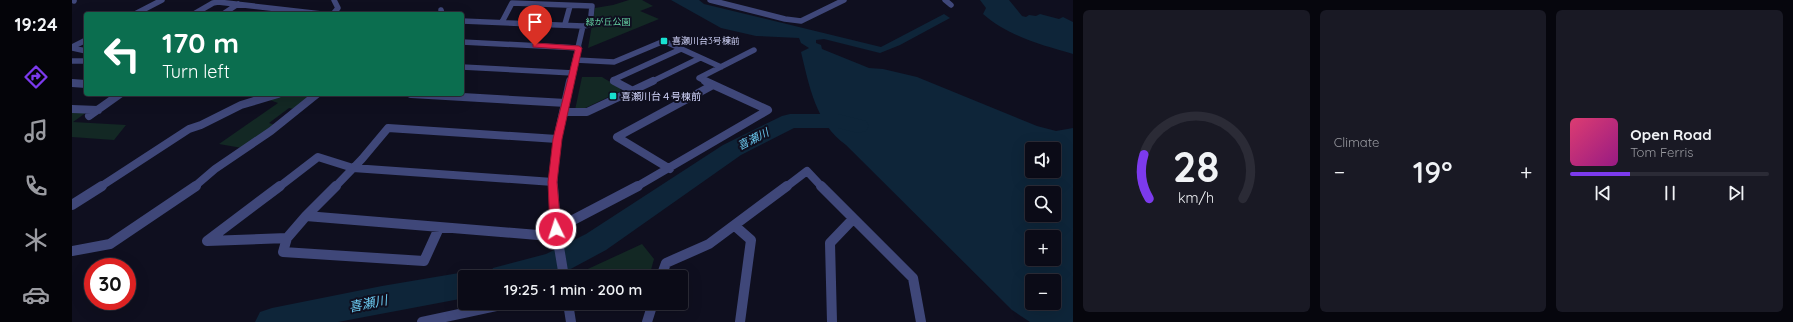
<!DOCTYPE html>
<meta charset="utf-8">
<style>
body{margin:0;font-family:Quicksand,"Noto Sans JP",sans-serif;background:#191924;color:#f1f3f6;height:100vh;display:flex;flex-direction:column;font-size:15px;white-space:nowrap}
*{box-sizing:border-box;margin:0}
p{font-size:13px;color:#9a9ba1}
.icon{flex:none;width:22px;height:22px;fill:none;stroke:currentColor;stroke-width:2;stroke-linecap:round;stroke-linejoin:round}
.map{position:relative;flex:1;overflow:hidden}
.sheet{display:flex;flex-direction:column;gap:10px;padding:10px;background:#06060d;width:720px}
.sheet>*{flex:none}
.guide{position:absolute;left:12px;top:12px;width:380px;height:84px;border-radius:4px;box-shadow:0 4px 16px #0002,0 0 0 1px #2b2b36;background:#0b6e4f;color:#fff;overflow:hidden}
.fabs{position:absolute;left:953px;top:142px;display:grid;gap:8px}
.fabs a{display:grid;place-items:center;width:36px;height:36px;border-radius:4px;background:#0b0b17;box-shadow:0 4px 16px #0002,0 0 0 1px #2b2b36;font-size:20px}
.speed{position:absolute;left:12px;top:258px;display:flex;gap:8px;font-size:20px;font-weight:700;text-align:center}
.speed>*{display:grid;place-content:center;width:52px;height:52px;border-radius:50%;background:#0b0b17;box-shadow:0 4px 16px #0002,0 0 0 1px #2b2b36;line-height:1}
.speed .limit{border:6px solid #d22;background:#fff;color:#111}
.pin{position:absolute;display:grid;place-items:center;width:34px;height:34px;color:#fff;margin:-41px -17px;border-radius:50% 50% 50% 0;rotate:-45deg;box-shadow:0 0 4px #0007}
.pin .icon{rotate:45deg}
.me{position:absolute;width:44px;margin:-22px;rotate:356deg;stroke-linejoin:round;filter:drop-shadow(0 0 3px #0008)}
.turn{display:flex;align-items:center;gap:14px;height:84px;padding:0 12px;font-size:18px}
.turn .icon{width:52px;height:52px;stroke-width:2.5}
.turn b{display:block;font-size:28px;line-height:34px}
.big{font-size:30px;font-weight:600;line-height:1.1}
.sheet .widget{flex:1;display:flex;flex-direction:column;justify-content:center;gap:6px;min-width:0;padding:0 14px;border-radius:6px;background:#191924}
.sheet .dial{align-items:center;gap:0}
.dial svg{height:104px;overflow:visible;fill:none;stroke:#2b2b36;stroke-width:7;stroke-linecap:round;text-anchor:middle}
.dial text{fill:#f1f3f6;stroke:none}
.song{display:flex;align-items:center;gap:12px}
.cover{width:48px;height:48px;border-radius:6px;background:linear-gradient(135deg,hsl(340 70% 55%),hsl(310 70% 35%))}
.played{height:4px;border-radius:2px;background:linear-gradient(90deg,#7c3aed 30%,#2b2b36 30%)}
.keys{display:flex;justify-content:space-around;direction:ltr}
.heat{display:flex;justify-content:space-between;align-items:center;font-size:22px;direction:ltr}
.sheet .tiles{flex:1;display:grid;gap:10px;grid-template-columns:repeat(3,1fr)}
.trip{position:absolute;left:386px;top:270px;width:230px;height:40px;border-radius:4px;background:#0b0b17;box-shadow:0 4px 16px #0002,0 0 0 1px #2b2b36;font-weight:600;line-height:40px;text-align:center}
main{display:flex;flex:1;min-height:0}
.menu{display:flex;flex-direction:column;width:72px;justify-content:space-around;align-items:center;background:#040409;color:#9a9ba1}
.menu .icon{width:28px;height:28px}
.menu .on{color:#7c3aed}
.menu b{font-size:18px;color:#f1f3f6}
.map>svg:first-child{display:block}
</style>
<main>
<nav class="menu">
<b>19:24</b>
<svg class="icon on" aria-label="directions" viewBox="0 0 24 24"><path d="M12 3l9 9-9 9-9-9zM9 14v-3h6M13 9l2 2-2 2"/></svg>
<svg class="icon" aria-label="music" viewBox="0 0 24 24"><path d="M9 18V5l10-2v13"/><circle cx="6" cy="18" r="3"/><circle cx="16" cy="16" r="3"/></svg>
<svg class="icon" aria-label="phone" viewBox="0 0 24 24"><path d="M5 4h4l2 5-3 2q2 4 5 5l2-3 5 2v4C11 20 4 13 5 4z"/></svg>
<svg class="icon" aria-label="climate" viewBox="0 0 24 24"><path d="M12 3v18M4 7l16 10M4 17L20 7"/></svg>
<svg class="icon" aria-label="car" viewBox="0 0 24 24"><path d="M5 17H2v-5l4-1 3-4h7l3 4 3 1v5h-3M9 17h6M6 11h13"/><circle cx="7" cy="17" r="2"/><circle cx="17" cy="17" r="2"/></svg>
</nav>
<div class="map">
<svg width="1001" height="322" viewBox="0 0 1001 322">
<rect width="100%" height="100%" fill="#0f0f1f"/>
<!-- green -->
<path fill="#132824" d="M 557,0 L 570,0 L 581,6 L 568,11 L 587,19 L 516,48 L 523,8 L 541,5 Z
M 510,77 L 530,77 L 548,88 L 549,91 L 509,110 L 503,110 Z
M 223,94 L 238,95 L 237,98 L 222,109 L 217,108 L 197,123 L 203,125 L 170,148 L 147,144 L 206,103 L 195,99 Z
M 0,111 L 15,112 L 1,122 L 54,125 L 42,140 L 0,137 Z
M 570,244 L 582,259 L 577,277 L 506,277 L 505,274 Z"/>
<!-- water -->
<path fill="#0e2539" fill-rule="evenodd" d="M 599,0 L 627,0 L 632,4 L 809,47 L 872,14 L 878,18 L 828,45 L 808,53 L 752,39 L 744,40 L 744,43 L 749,45 L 750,49 L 797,68 L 811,69 L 845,77 L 965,126 L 984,131 L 1001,128 L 1001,322 L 958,322 L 940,310 L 774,145 C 744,124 737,85 729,52 L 737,48 L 729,43 L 727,38 L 684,36 L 649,28 ZM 960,149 L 982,149 L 982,171 L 960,171 ZM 960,193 L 982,193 L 982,215 L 960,215 ZM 960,237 L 982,237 L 982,259 L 960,259 ZM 960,281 L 982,281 L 982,303 L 960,303 Z
M 908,0 L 937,0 L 950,16 L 954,17 L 957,15 L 964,16 L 968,14 L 987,19 L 991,17 L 1001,22 L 1001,54 C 969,45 936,36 911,14 L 914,8 Z"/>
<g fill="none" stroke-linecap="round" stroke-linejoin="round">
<!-- river -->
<path fill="#0e2539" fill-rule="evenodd" d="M 718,114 L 766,114 L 794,121 L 797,126 L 794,131 L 786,133 L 766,128 L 722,128 L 669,155 L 534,250 L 493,272 L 477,277 L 416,277 L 421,268 L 474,254 L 514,234 L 651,145 L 710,116 Z
M 393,272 L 405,277 L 393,277 L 393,298 L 266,322 L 183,322 L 188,312 L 200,308 L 310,286 Z"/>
<!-- minor-far2 -->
<path stroke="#3f4779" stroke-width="5.5" d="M 0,0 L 2,1
M 638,0 L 713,19 L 729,21 L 772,0
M 873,0 L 879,5
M 369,10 L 370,14
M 63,14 L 90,0
M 122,14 L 141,3 L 146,2 L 250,14
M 151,14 L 166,4
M 261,14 L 266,8 L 262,0
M 390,21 L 511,26 L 498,82
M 430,22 L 440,3 L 520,6 L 518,25 L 511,26
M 461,23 L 468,5
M 493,24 L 498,6
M 390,42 L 507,48
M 0,47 L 14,40
M 0,48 L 14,51
M 504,60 L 542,62 L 592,41 L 649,67
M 0,61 L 14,61
M 390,67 L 501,73
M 544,82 L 541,80 L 609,49
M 579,82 L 628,58
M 635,82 L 627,78 L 682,50"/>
<!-- minor-far1 -->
<path stroke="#3f4779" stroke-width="8" d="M 542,81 L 559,90
M 0,83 L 14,84
M 339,94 L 494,103
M 0,109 L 26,110
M 492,112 L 515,112 L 581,81
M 17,116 L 48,94
M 598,169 L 545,137 L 641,85
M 28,187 L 117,129 L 129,125 L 169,105 L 206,94
M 122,187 L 143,169 L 199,131 L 245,94
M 207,187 L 246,157 L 281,168 L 481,182
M 263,187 L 290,159 L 316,128 L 485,139
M 481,187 L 485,139 L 498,81
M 564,187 L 696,110 L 633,81
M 714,187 L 735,171 L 750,187"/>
<!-- minor -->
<path stroke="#3f4779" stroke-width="10" d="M 208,186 L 135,241 L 215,238
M 264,186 L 234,216 L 466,235 L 501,220 L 566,186
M 481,186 L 484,229 L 492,277
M 749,186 L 841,278 L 849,322
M 0,205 L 30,186
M 234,216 L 215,238 L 211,252 L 352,261 L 367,228
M 663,226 L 679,240 L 668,322
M 0,251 L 38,244 L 124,186
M 589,277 L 594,263 L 637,244 L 715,186
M 496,303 L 499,322
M 350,322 L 439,303
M 575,322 L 581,303
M 760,322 L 758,243 L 781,219"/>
</g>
<!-- route -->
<path fill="#e11d48" stroke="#92132f" d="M 463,43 L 507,46 L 510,48 L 490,139 L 485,182 L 489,229 L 487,231 L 480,231 L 478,229 L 476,182 L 481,139 L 503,50 L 461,47 L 461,44 Z"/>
<!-- markers -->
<g fill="#18e0d1" stroke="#0f0f1f" stroke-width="1.5">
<rect x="588" y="37" width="8" height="8" rx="2"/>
<rect x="537" y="92" width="8" height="8" rx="2"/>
</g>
<g text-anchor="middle" stroke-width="4" stroke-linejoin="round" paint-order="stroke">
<!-- far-park labels -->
<g font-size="9" fill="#66d2a4" stroke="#0f0f1f">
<text x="536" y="25">緑が丘公園</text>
</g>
<!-- far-poi labels -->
<g font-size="9" fill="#d2d5fa" stroke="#0f0f1f" text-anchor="start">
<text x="600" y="44">喜瀬川台3号棟前</text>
</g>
<!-- poi labels -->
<g font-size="10" fill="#d2d5fa" stroke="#0f0f1f" text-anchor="start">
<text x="549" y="100">喜瀬川台４号棟前</text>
</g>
<!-- water labels -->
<g font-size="11" font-style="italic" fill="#6bc9ef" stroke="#0f0f1f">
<text transform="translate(681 139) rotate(-27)" y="4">喜瀬川</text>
</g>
<!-- near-water labels -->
<g font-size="13" font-style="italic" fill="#6bc9ef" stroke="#0f0f1f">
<text transform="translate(296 303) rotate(-11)" y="5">喜瀬川</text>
</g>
</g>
</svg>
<div class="fabs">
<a><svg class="icon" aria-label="sound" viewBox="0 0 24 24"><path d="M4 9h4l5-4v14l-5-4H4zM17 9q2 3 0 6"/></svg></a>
<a><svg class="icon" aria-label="search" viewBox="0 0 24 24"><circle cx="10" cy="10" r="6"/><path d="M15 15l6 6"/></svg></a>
<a>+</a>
<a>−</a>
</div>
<div class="speed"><div class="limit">30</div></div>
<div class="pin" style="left:463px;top:46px;background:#d93025"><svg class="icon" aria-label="arrive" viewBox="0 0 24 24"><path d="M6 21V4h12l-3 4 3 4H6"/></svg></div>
<svg class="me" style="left:484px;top:229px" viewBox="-20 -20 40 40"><circle r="17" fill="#e11d48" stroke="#fff" stroke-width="3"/><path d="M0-11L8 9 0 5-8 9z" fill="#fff"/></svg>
<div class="trip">19:25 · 1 min · 200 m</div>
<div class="guide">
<div class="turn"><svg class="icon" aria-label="left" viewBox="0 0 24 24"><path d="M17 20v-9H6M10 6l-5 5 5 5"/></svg><div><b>170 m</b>Turn left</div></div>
</div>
</div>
<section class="sheet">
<div class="tiles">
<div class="widget dial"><svg viewBox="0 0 100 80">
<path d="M14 69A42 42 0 1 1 86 69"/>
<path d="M14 69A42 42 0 0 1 10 35" stroke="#7c3aed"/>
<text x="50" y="56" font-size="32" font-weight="700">28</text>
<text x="50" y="72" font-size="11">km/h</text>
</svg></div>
<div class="widget"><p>Climate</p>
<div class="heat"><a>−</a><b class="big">19°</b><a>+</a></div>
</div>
<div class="widget">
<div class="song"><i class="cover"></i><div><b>Open Road</b><p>Tom Ferris</p></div></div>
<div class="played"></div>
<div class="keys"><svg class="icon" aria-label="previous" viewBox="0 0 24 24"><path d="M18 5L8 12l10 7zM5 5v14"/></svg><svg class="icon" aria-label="pause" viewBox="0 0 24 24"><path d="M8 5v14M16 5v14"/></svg><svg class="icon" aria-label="next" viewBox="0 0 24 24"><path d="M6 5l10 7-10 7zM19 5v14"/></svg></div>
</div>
</div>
</section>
</main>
